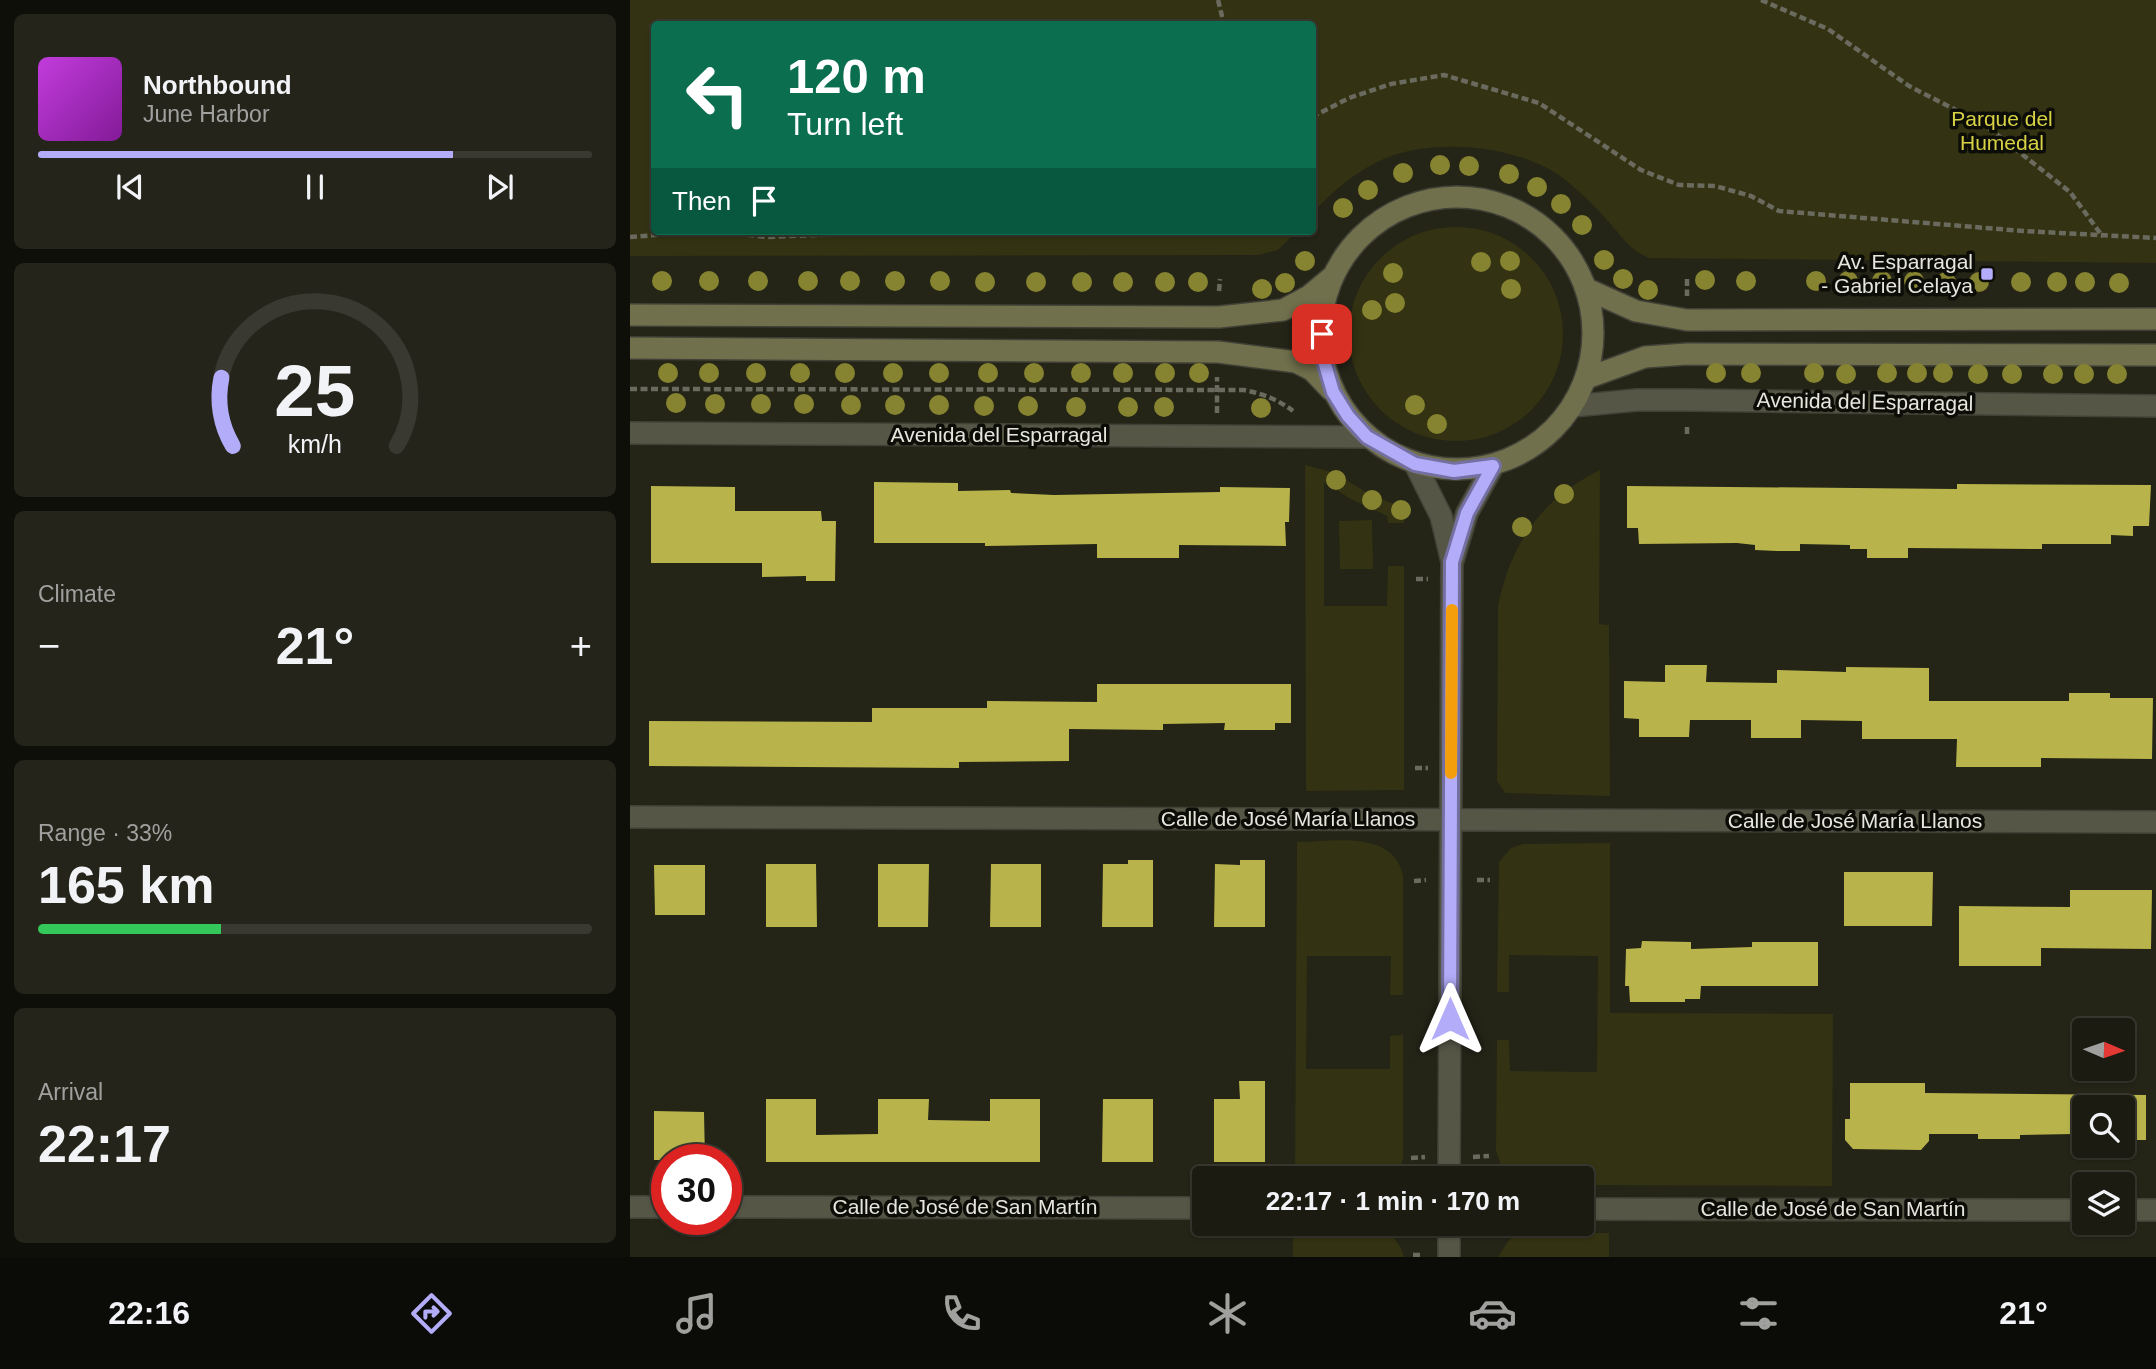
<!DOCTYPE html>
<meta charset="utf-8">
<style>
body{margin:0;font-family:Arial,sans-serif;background:#24241a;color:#f1f3f6;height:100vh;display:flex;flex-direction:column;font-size:26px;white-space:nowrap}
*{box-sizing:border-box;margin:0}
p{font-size:23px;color:#a0a19f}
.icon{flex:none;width:38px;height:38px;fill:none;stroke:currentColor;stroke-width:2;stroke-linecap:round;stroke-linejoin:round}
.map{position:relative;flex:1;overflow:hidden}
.sheet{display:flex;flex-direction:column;gap:14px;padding:14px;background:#0f0f09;width:630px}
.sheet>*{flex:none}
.top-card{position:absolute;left:21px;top:21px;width:665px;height:214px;border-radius:7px;box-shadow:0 2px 5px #0004,0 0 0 2px #393931;background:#0b6e4f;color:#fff;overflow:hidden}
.needle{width:46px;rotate:92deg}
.controls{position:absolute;left:1442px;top:1018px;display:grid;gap:14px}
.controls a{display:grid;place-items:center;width:63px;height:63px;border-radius:7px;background:#1b1b11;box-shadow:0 2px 5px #0004,0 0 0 2px #393931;font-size:35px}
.speed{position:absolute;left:21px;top:1144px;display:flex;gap:14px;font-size:35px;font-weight:700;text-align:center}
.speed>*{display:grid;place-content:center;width:91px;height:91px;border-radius:50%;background:#1b1b11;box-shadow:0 2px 5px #0004,0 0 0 2px #393931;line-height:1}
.speed .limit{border:10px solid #d22;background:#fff;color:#111}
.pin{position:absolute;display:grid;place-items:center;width:60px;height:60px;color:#fff;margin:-30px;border-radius:14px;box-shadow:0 4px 10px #0006}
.me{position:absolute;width:77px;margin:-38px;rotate:0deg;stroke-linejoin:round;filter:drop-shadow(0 0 5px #0008)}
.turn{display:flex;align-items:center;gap:24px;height:147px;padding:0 21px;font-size:32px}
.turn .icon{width:91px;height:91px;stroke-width:2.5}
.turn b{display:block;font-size:49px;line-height:60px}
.then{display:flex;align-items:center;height:66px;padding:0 21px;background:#0003;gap:14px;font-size:26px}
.big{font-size:52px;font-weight:700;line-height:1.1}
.sheet .widget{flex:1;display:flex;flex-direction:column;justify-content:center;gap:10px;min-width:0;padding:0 24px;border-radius:10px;background:#24241a}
.sheet .dial{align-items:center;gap:0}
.dial svg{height:182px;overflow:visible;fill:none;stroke:#393931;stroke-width:7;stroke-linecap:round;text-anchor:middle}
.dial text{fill:#f1f3f6;stroke:none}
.song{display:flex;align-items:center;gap:21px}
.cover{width:84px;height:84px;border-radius:10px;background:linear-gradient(135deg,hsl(290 70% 55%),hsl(290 70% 35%))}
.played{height:7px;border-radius:4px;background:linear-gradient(90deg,#b3adf9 75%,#393931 75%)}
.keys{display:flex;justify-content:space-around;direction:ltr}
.heat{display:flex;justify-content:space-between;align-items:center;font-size:38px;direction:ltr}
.charge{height:10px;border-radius:5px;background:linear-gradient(90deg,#34c759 33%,#393931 0)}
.trip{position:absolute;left:562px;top:1166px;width:402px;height:70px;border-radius:7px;background:#1b1b11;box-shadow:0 2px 5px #0004,0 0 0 2px #393931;font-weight:700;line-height:70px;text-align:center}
.tabs{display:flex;height:112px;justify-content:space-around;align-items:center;background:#0b0b07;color:#a0a19f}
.tabs .icon{width:49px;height:49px}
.tabs .current{color:#b3adf9}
.tabs b{font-size:32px;color:#f1f3f6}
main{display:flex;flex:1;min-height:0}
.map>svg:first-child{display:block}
</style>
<main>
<section class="sheet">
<div class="widget">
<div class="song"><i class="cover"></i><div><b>Northbound</b><p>June Harbor</p></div></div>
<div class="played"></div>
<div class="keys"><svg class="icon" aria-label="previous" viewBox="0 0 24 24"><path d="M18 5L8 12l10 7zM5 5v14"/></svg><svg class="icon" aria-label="pause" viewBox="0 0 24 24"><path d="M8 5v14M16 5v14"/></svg><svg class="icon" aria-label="next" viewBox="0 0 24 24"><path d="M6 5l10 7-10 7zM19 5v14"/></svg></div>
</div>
<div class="widget dial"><svg viewBox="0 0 100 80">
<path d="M14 69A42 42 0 1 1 86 69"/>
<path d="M14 69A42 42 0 0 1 9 39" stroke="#b3adf9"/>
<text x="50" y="56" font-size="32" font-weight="700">25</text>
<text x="50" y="72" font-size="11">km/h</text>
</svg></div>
<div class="widget"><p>Climate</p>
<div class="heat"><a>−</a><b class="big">21°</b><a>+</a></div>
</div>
<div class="widget"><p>Range · 33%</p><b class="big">165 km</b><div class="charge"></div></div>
<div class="widget"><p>Arrival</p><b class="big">22:17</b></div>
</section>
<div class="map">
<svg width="1526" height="1257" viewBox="0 0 1526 1257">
<rect width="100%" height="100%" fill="#242417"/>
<!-- green -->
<path fill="#333212" d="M 0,0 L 1526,0 L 1526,263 L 1019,258 C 1002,251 995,241 983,227 C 970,211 954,196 938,182 C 896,147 815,138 764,155 C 734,165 704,189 683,213 L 682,24 L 24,24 L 24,231 L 667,231 L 648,250 L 629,255 L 0,256 Z
M719 334a107 107 0 1 1 214 0a107 107 0 1 1-214 0Z
M 675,465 L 705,473 L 739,494 L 774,508 L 774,523 L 758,523 L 757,516 L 719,498 L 694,482 L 694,606 L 757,606 L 758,566 L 774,566 L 774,790 L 676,791 Z
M 970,470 L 969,624 L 979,625 L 980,796 L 875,793 L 867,781 L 868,606 C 881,543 911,499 970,470 Z
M 742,520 L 743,569 L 710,569 L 709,521 Z
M 667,842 C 703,842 762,829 773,875 L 773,995 L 760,995 L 761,956 L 677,956 L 676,1069 L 760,1069 L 760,1036 L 773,1035 L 773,1159 L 769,1169 L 761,1178 L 665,1178 Z
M 980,843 L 980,1013 L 1203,1014 L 1202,1186 L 952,1185 L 952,1178 L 882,1178 L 873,1171 L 866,1151 L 867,1040 L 879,1040 L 880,1071 L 967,1072 L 968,956 L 879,955 L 879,992 L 867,992 L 869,862 L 881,848 L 893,844 Z
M 663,1229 L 748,1229 L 764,1238 L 771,1248 L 774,1257 L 663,1257 Z
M 889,1232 L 979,1233 L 979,1257 L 868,1257 L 878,1241 Z"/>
<!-- building -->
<path fill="#b8b44b" d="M 244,482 L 328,483 L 328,491 L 380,490 L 381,493 L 424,495 L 590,492 L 590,487 L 660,488 L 659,522 L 655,522 L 656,546 L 549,545 L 549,558 L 467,558 L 467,544 L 355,546 L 355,543 L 244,543 Z
M 1327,484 L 1521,485 L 1519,526 L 1503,526 L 1503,536 L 1481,535 L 1481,544 L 1412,544 L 1412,549 L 1278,548 L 1278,558 L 1237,558 L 1237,549 L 1220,549 L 1220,545 L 1170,544 L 1170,551 L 1147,551 L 1125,550 L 1125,545 L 1107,543 L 1009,544 L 1008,528 L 997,528 L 997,486 L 1327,489 Z
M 21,486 L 105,487 L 105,511 L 191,511 L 192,521 L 206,521 L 205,581 L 176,581 L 176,576 L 132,577 L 132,563 L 21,563 Z
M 1035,665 L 1077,665 L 1076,682 L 1147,683 L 1147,670 L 1216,672 L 1216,667 L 1299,668 L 1299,701 L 1439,701 L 1439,693 L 1480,693 L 1480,698 L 1523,698 L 1522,759 L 1411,758 L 1411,767 L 1326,767 L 1327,739 L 1232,739 L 1232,721 L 1171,720 L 1171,738 L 1121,738 L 1121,720 L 1060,720 L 1059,737 L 1009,737 L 1009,719 L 994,718 L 994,681 L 1035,682 Z
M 467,684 L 661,684 L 661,723 L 645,723 L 645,730 L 594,730 L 595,723 L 533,724 L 533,730 L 439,729 L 439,761 L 329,762 L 329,768 L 19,766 L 19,721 L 242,722 L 242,708 L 357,708 L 357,701 L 467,702 Z
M 498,860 L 523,860 L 523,927 L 472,927 L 473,864 L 498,864 Z
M 610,860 L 635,860 L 635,927 L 584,927 L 585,864 L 610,865 Z
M 136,864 L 186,864 L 187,927 L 136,927 Z
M 248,864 L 299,864 L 298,927 L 248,927 Z
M 361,864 L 411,864 L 411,927 L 360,927 Z
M 24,865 L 75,865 L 75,915 L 25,915 Z
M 1214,872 L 1303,872 L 1302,926 L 1214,926 Z
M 1440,890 L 1522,890 L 1521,949 L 1411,948 L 1411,966 L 1329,966 L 1329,906 L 1440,907 Z
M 1012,941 L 1061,942 L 1061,949 L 1122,947 L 1122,942 L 1188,942 L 1188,986 L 1071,986 L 1070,999 L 1055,999 L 1055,1002 L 1000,1002 L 999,986 L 995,986 L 996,949 L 1011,948 Z
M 609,1081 L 635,1081 L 635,1162 L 584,1162 L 584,1099 L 610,1099 Z
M 1220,1083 L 1295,1083 L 1295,1093 L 1516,1095 L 1516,1140 L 1493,1140 L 1493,1108 L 1454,1108 L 1454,1140 L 1444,1139 L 1444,1134 L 1390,1135 L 1390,1139 L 1348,1139 L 1348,1134 L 1299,1134 L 1299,1141 L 1291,1150 L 1223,1149 L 1215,1140 L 1215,1119 L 1220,1119 Z
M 136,1099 L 186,1099 L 186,1135 L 248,1134 L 248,1099 L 299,1099 L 298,1120 L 360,1121 L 360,1099 L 410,1099 L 410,1162 L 136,1162 Z
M 473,1099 L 523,1099 L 523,1162 L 472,1162 Z
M 24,1111 L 74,1112 L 75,1160 L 24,1160 Z"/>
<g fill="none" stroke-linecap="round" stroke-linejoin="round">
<defs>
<path id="street" d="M 943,406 L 1007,400 L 1057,400 L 1526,406
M 0,433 L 737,437
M 785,464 L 811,516 L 822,562 L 819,1178
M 823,560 L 837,513 L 863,466
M 0,817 L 1526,822
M 0,1207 L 37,1207
M 96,1207 L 574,1208
M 952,1209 L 1454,1210
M 1493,1210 L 1526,1210
M 819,1257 L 819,1223"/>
<path id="secondary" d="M691 333a136 136 0 1 1 272 0a136 136 0 1 1-272 0Z
M 957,289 L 1006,311 L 1057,320 L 1526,319
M 0,315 L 589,317 L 653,310 L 679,296 L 703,276
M 0,348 L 588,352 L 666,362 L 682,370 L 701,390
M 957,378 L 1015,357 L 1057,354 L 1526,355"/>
</defs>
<!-- street casing -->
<use href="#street" stroke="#414137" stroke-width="24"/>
<!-- secondary casing -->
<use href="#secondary" stroke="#414137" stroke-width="24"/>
<!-- path -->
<path stroke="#6a6a5f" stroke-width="4.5" stroke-dasharray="7 3.5" stroke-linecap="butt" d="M 588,0 L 594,24
M 1131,0 L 1198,29 L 1279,86 L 1355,125 L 1440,192 L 1473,237
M 682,117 L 719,98 L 761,84 L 814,75 L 909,103 L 1011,170 L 1049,185 L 1085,186 L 1121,196 L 1149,211 L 1393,231 L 1526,238
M 86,231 L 136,237 L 292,231
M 0,237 L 77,231
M 1057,279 L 1057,296
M 589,291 L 590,279
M 0,389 L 614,390 C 633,394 647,399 663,411
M 587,413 L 587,377
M 1057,434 L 1057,424
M 786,579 L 798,579
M 785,768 L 798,768
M 847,880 L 860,880
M 784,881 L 796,880
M 843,1157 L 859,1156
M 781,1158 L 795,1157
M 770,1223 L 770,1233
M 871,1230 L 872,1223
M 783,1255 L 793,1255"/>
<!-- street -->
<use href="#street" stroke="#565647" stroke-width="21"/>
<!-- secondary -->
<use href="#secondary" stroke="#71704c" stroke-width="21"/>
</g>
<!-- trees -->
<g fill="#868430">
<circle cx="810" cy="165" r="10"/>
<circle cx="839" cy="166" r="10"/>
<circle cx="773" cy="173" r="10"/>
<circle cx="879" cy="174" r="10"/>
<circle cx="907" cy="187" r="10"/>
<circle cx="738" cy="190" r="10"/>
<circle cx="931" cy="204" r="10"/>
<circle cx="713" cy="208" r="10"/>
<circle cx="952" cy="225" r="10"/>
<circle cx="974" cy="260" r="10"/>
<circle cx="675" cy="261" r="10"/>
<circle cx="880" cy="261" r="10"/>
<circle cx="851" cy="262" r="10"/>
<circle cx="763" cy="273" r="10"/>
<circle cx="993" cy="279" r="10"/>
<circle cx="1075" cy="280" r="10"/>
<circle cx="32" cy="281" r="10"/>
<circle cx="79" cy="281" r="10"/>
<circle cx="128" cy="281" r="10"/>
<circle cx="178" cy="281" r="10"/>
<circle cx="220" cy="281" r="10"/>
<circle cx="265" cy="281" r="10"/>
<circle cx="310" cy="281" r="10"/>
<circle cx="1116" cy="281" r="10"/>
<circle cx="1186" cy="281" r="10"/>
<circle cx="1218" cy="281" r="10"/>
<circle cx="1252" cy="281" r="10"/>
<circle cx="1284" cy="281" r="10"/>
<circle cx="355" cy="282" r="10"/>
<circle cx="406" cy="282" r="10"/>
<circle cx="452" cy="282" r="10"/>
<circle cx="493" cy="282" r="10"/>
<circle cx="535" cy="282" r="10"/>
<circle cx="568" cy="282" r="10"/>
<circle cx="1316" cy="282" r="10"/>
<circle cx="1349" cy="282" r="10"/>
<circle cx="1391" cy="282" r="10"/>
<circle cx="1427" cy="282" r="10"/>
<circle cx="1455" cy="282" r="10"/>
<circle cx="655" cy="283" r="10"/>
<circle cx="1489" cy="283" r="10"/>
<circle cx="632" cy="289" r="10"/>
<circle cx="881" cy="289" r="10"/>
<circle cx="1018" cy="290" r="10"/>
<circle cx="765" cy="303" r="10"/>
<circle cx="742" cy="310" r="10"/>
<circle cx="38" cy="373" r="10"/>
<circle cx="79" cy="373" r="10"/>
<circle cx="126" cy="373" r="10"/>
<circle cx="170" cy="373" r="10"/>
<circle cx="215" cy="373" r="10"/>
<circle cx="263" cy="373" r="10"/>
<circle cx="309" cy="373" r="10"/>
<circle cx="358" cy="373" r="10"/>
<circle cx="404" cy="373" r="10"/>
<circle cx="451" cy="373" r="10"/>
<circle cx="493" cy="373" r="10"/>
<circle cx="535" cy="373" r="10"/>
<circle cx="569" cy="373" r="10"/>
<circle cx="1086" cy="373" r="10"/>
<circle cx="1121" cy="373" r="10"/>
<circle cx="1184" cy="373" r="10"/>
<circle cx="1257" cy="373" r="10"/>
<circle cx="1287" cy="373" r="10"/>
<circle cx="1313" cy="373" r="10"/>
<circle cx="1216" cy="374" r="10"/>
<circle cx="1348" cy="374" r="10"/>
<circle cx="1382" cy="374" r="10"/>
<circle cx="1423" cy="374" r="10"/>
<circle cx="1454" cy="374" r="10"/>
<circle cx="1487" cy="374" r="10"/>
<circle cx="46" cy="403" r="10"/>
<circle cx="85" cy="404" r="10"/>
<circle cx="131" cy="404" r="10"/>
<circle cx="174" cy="404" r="10"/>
<circle cx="221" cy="405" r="10"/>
<circle cx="265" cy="405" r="10"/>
<circle cx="309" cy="405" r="10"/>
<circle cx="785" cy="405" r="10"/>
<circle cx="354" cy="406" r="10"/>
<circle cx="398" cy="406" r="10"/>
<circle cx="446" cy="407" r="10"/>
<circle cx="498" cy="407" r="10"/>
<circle cx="534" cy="407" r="10"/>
<circle cx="631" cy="408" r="10"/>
<circle cx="807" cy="424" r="10"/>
<circle cx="706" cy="480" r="10"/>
<circle cx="934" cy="494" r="10"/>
<circle cx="742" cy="500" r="10"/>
<circle cx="771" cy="510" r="10"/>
<circle cx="892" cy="527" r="10"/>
</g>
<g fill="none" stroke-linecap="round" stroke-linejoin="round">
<defs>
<path id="route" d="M 692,334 L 692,354 L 703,392 L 718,416 L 737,437 L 785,464 L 824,471 L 863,466 L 837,513 L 822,562 L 820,1019"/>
</defs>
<!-- route casing -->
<use href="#route" stroke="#7470a2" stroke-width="18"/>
<!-- route -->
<use href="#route" stroke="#b3adf9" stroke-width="12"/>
<!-- slow -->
<path stroke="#f59e0b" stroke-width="12" d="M 821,773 L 822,610"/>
</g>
<!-- markers -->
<rect fill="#b3adf9" stroke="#0d0d07" stroke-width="2.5" x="1350" y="267" width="14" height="14" rx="3.5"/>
<g text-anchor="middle" stroke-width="7" stroke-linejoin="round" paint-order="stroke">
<!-- park labels -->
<g font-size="21" fill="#d7d245" stroke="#0d0d07">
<text x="1372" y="126">Parque del<tspan x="1372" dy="24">Humedal</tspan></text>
</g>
<!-- poi labels -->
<g font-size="21" fill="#e6e6dd" stroke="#0d0d07" text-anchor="end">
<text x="1343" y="269">Av. Esparragal<tspan x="1343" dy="24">- Gabriel Celaya</tspan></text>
</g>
<!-- street labels -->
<g font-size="21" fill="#e6e6dd" stroke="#0d0d07">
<text transform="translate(1235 402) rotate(1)" y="7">Avenida del Esparragal</text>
<text x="369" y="442">Avenida del Esparragal</text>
<text x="658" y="826">Calle de José María Llanos</text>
<text x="1225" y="828">Calle de José María Llanos</text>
<text x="335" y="1214">Calle de José de San Martín</text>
<text x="1203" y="1216">Calle de José de San Martín</text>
</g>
</g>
</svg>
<div class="controls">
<a><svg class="needle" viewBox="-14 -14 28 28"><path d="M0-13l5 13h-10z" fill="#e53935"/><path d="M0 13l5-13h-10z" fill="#a0a19f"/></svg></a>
<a><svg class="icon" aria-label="search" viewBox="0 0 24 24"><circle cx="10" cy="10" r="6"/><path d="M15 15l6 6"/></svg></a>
<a><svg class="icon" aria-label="layers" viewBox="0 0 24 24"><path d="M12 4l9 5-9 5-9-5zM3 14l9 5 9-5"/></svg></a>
</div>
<div class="speed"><div class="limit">30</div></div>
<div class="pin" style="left:692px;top:334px;background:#d93025"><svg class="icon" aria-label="arrive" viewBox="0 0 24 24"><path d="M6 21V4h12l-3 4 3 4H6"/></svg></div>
<svg class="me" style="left:820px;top:1019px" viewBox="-20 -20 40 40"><path d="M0-17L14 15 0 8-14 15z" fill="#b3adf9" stroke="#fff" stroke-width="4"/></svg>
<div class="trip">22:17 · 1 min · 170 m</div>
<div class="top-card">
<div class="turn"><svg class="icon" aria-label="left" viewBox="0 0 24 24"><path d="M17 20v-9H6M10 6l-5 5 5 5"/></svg><div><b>120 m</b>Turn left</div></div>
<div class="then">Then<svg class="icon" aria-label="arrive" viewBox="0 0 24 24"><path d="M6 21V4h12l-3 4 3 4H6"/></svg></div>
</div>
</div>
</main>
<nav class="tabs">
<b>22:16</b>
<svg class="icon current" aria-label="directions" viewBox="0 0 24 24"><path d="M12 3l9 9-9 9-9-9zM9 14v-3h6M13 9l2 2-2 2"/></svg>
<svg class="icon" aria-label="music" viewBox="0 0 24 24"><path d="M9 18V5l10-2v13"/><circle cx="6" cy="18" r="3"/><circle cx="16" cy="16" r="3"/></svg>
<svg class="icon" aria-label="phone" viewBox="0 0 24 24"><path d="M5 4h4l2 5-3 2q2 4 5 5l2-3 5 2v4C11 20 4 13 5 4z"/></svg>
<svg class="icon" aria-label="climate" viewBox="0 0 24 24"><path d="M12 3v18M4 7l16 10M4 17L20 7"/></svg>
<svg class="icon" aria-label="car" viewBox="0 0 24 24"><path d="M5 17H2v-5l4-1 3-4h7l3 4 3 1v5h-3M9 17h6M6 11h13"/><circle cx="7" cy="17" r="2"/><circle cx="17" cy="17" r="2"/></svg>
<svg class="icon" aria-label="filters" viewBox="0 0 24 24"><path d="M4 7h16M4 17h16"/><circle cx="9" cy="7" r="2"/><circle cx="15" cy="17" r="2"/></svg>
<b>21°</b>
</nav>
